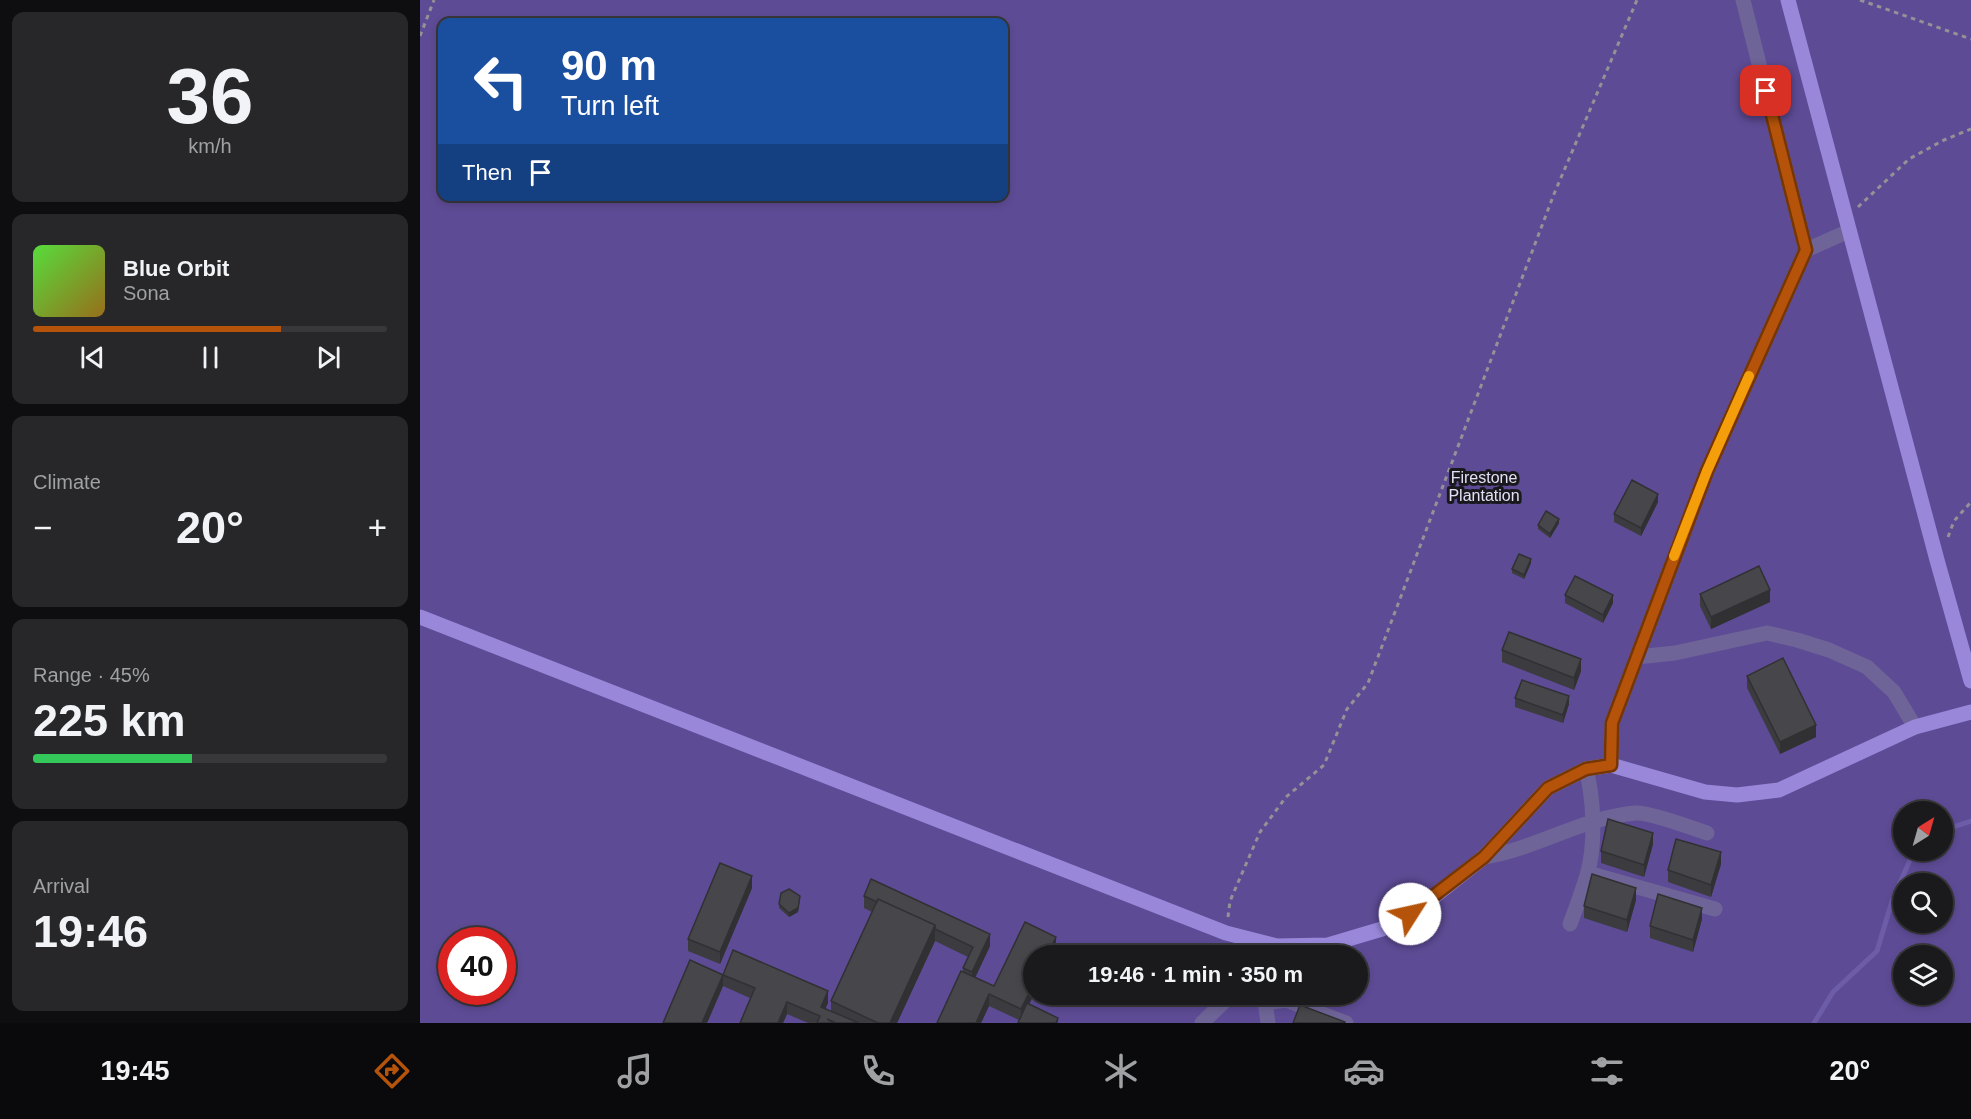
<!DOCTYPE html>
<meta charset="utf-8">
<style>
body{margin:0;font-family:Helvetica,sans-serif;background:#27272a;color:#f1f3f6;height:100vh;display:flex;flex-direction:column;font-size:22px;white-space:nowrap}
*{box-sizing:border-box;margin:0}
p{font-size:20px;color:#9fa1a4}
.icon{flex:none;width:33px;height:33px;fill:none;stroke:currentColor;stroke-width:2;stroke-linecap:round;stroke-linejoin:round}
.map{position:relative;flex:1;overflow:hidden}
.side{display:flex;flex-direction:column;gap:12px;padding:12px;background:#0e0e10;width:420px}
.side>*{flex:none}
.top-card{position:absolute;left:18px;top:18px;width:570px;height:183px;border-radius:12px;box-shadow:0 3px 9px #0003,0 0 0 2px #38383b;background:#1a4fa0;color:#fff;overflow:hidden}
.needle{width:39px;rotate:37deg}
.tools{position:absolute;left:1473px;top:801px;display:grid;gap:12px}
.tools a{display:grid;place-items:center;width:60px;height:60px;border-radius:50%;background:#1a1a1d;box-shadow:0 3px 9px #0003,0 0 0 2px #38383b;font-size:30px}
.speed{position:absolute;left:18px;top:927px;display:flex;gap:12px;font-size:30px;font-weight:700;text-align:center}
.speed>*{display:grid;place-content:center;width:78px;height:78px;border-radius:50%;background:#1a1a1d;box-shadow:0 3px 9px #0003,0 0 0 2px #38383b;line-height:1}
.speed .limit{border:9px solid #d22;background:#fff;color:#111}
.pin{position:absolute;display:grid;place-items:center;width:51px;height:51px;color:#fff;margin:-26px;border-radius:12px;box-shadow:0 3px 9px #0006}
.me{position:absolute;width:66px;margin:-33px;rotate:55deg;stroke-linejoin:round;filter:drop-shadow(0 0 4px #0008)}
.turn{display:flex;align-items:center;gap:21px;height:126px;padding:0 24px;font-size:27px}
.turn .icon{width:78px;height:78px;stroke-width:2.5}
.turn b{display:block;font-size:42px;line-height:51px}
.then{display:flex;align-items:center;height:57px;padding:0 24px;background:#0003;gap:12px;font-size:22px}
.big{font-size:45px;font-weight:800;line-height:1.1}
.side .widget{flex:1;display:flex;flex-direction:column;justify-content:center;gap:9px;min-width:0;padding:0 21px;border-radius:12px;background:#27272a}
.side .dial{align-items:center;gap:0}
.dial b{font-size:78px;line-height:1}
.song{display:flex;align-items:center;gap:18px}
.cover{width:72px;height:72px;border-radius:9px;background:linear-gradient(135deg,hsl(110 70% 55%),hsl(40 70% 35%))}
.played{height:6px;border-radius:3px;background:linear-gradient(90deg,#b45309 70%,#38383b 70%)}
.keys{display:flex;justify-content:space-around;direction:ltr}
.heat{display:flex;justify-content:space-between;align-items:center;font-size:33px;direction:ltr}
.charge{height:9px;border-radius:4px;background:linear-gradient(90deg,#34c759 45%,#38383b 0)}
.trip{position:absolute;left:603px;top:945px;width:345px;height:60px;border-radius:30px;background:#1a1a1d;box-shadow:0 3px 9px #0003,0 0 0 2px #38383b;font-weight:800;line-height:60px;text-align:center}
.dock{display:flex;height:96px;justify-content:space-around;align-items:center;background:#0a0a0c;color:#9fa1a4}
.dock .icon{width:42px;height:42px}
.dock .on{color:#b45309}
.dock b{font-size:27px;color:#f1f3f6}
main{display:flex;flex:1;min-height:0}
.map>svg:first-child{display:block}
</style>
<main>
<section class="side">
<div class="widget dial"><b>36</b><p>km/h</p></div>
<div class="widget">
<div class="song"><i class="cover"></i><div><b>Blue Orbit</b><p>Sona</p></div></div>
<div class="played"></div>
<div class="keys"><svg class="icon" aria-label="previous" viewBox="0 0 24 24"><path d="M18 5L8 12l10 7zM5 5v14"/></svg><svg class="icon" aria-label="pause" viewBox="0 0 24 24"><path d="M8 5v14M16 5v14"/></svg><svg class="icon" aria-label="next" viewBox="0 0 24 24"><path d="M6 5l10 7-10 7zM19 5v14"/></svg></div>
</div>
<div class="widget"><p>Climate</p>
<div class="heat"><a>−</a><b class="big">20°</b><a>+</a></div>
</div>
<div class="widget"><p>Range · 45%</p><b class="big">225 km</b><div class="charge"></div></div>
<div class="widget"><p>Arrival</p><b class="big">19:46</b></div>
</section>
<div class="map">
<svg width="1551" height="1023" viewBox="0 0 1551 1023">
<rect width="100%" height="100%" fill="#232227"/>
<!-- forest -->
<path fill="#5d4b95" fill-rule="evenodd" d="M 0,0 L 1551,0 L 1551,1023 L 0,1023 ZM 22,22 L 584,22 L 584,196 L 22,196 ZM 1484,812 L 1522,812 L 1522,850 L 1484,850 ZM 1484,884 L 1522,884 L 1522,922 L 1484,922 ZM 32,940 L 82,940 L 82,992 L 32,992 ZM 614,956 L 938,956 L 938,994 L 614,994 ZM 1484,956 L 1522,956 L 1522,994 L 1484,994 Z"/>
<g fill="none" stroke-linecap="round" stroke-linejoin="round">
<!-- stream -->
<path stroke="#6d5ca7" stroke-width="5" d="M 1522,832 L 1527,829 L 1551,821
M 1394,1023 L 1413,992 L 1457,951 L 1472,901 L 1493,853 L 1497,850"/>
<!-- path -->
<path stroke="#939296" stroke-width="3" stroke-dasharray="4.5 4.5" stroke-linecap="butt" d="M 1440,0 L 1551,39
M 0,36 L 14,0
M 1438,207 L 1489,159 L 1524,140 L 1551,129
M 1528,537 L 1534,521 L 1551,502
M 808,917 L 810,901 L 840,832 L 866,797 L 904,765 L 927,709 L 948,683 L 1134,194 L 1217,0"/>
<!-- street -->
<path stroke="#6e6497" stroke-width="15" d="M 1323,0 L 1386,250
M 1217,657 L 1255,653 L 1347,633 L 1377,640 L 1409,650 L 1447,667 L 1474,692 L 1495,727
M 1191,765 L 1192,723 L 1287,471 L 1386,250 L 1429,231
M 1064,857 C 1116,849 1163,817 1216,813 C 1228,812 1273,828 1287,833
M 1168,873 L 1295,909
M 1150,924 C 1156,908 1162,892 1167,875 C 1176,844 1174,800 1166,769
M 850,956 L 857,946
M 844,994 L 848,1023
M 845,1003 L 866,1000 L 926,1023
M 782,1023 L 812,994"/>
<!-- secondary -->
<path stroke="#9988da" stroke-width="15" d="M 1368,0 L 1517,560 L 1551,681
M 0,617 L 806,933 L 857,946 L 908,945 L 972,926 L 1007,902 L 1064,857 L 1128,788 L 1166,769 L 1191,765 L 1285,792 L 1317,795 L 1359,790 L 1495,727 L 1551,712"/>
</g>
<!-- wall -->
<path fill="#3c3c40" d="M 1238,502 L 1221,536 L 1194,522 L 1194,514 Z
M 1139,523 L 1130,538 L 1118,529 L 1118,525 Z
M 1111,563 L 1104,579 L 1092,573 L 1092,569 Z
M 1280,594 L 1350,602 L 1291,629 L 1280,606 Z
M 1145,595 L 1193,603 L 1183,623 L 1145,603 Z
M 1082,650 L 1161,671 L 1154,690 L 1082,662 Z
M 1327,676 L 1396,737 L 1360,754 L 1327,688 Z
M 1095,698 L 1149,704 L 1143,723 L 1095,707 Z
M 1233,844 L 1224,877 L 1181,863 L 1181,851 Z
M 1301,864 L 1291,897 L 1248,882 L 1248,870 Z
M 451,879 L 570,934 L 570,946 L 555,978 L 574,986 L 605,922 L 636,937 L 636,948 L 632,956 L 614,956 L 614,994 L 609,1004 L 638,1018 L 638,1023 L 598,1023 L 599,1020 L 569,1006 L 561,1023 L 517,1023 L 541,971 L 543,972 L 543,968 L 548,957 L 515,941 L 477,1023 L 388,1023 L 367,1014 L 363,1023 L 320,1023 L 330,998 L 303,986 L 287,1023 L 243,1023 L 270,960 L 303,975 L 313,950 L 408,991 L 408,1003 L 405,1008 L 411,1011 L 411,1001 L 452,912 L 444,908 L 444,896 Z
M 332,888 L 300,964 L 268,951 L 268,939 Z
M 380,900 L 378,912 L 369,917 L 359,908 L 359,904 Z
M 1216,900 L 1207,932 L 1164,918 L 1164,906 Z
M 1282,919 L 1273,952 L 1230,938 L 1230,926 Z"/>
<!-- shaded-wall -->
<path fill="#313134" d="M 1238,494 L 1238,502 L 1221,536 L 1221,528 Z
M 1139,519 L 1139,523 L 1130,538 L 1130,534 Z
M 1111,559 L 1111,563 L 1104,579 L 1104,575 Z
M 1350,590 L 1350,602 L 1291,629 L 1291,617 Z
M 1193,595 L 1193,603 L 1183,623 L 1183,615 Z
M 1161,659 L 1161,671 L 1154,690 L 1154,678 Z
M 1149,696 L 1149,704 L 1143,723 L 1143,715 Z
M 1396,725 L 1396,737 L 1360,754 L 1360,742 Z
M 1233,833 L 1233,844 L 1224,877 L 1224,865 Z
M 1301,852 L 1301,864 L 1291,897 L 1291,885 Z
M 332,876 L 332,888 L 300,964 L 300,952 Z
M 1216,888 L 1216,900 L 1207,932 L 1207,920 Z
M 380,896 L 378,912 L 369,917 L 369,913 Z
M 1282,908 L 1282,919 L 1273,952 L 1273,940 Z
M 515,925 L 515,941 L 477,1023 L 470,1023 Z
M 570,934 L 570,946 L 552,984 L 552,972 Z
M 636,937 L 636,948 L 632,956 L 627,956 Z
M 303,975 L 303,986 L 287,1023 L 282,1023 Z
M 614,983 L 614,994 L 601,1021 L 601,1009 Z
M 408,991 L 408,1003 L 401,1019 L 401,1007 Z
M 569,994 L 569,1006 L 561,1023 L 556,1023 Z
M 367,1002 L 367,1014 L 363,1023 L 358,1023 Z"/>
<!-- building -->
<path fill="#46464b" stroke="#313134" stroke-width="1.5" d="M 1212,480 L 1238,494 L 1221,528 L 1194,514 Z
M 1126,511 L 1139,519 L 1130,534 L 1118,525 Z
M 1099,554 L 1111,559 L 1104,575 L 1092,569 Z
M 1339,566 L 1350,590 L 1291,617 L 1280,594 Z
M 1155,576 L 1193,595 L 1183,615 L 1145,595 Z
M 1089,632 L 1161,659 L 1154,678 L 1082,650 Z
M 1363,658 L 1396,725 L 1360,742 L 1327,676 Z
M 1102,680 L 1149,696 L 1143,715 L 1095,698 Z
M 1188,819 L 1233,833 L 1224,865 L 1181,851 Z
M 1256,839 L 1301,852 L 1291,885 L 1248,870 Z
M 300,863 L 332,876 L 300,952 L 268,939 Z
M 1172,874 L 1216,888 L 1207,920 L 1164,906 Z
M 451,879 L 570,934 L 552,972 L 543,968 L 553,947 L 515,929 L 515,925 L 458,899 L 457,902 L 444,896 Z
M 369,889 L 380,896 L 378,908 L 369,913 L 359,904 L 361,893 Z
M 1238,894 L 1282,908 L 1273,940 L 1230,926 Z
M 458,899 L 515,925 L 470,1023 L 458,1023 L 411,1001 Z
M 605,922 L 636,937 L 627,956 L 614,956 L 614,983 L 601,1009 L 569,994 L 556,1023 L 517,1023 L 541,971 L 574,986 Z
M 313,950 L 408,991 L 401,1007 L 439,1023 L 416,1023 L 407,1019 L 414,1023 L 397,1023 L 400,1016 L 367,1002 L 358,1023 L 320,1023 L 335,988 L 303,975 Z
M 270,960 L 303,975 L 282,1023 L 243,1023 Z
M 607,1003 L 638,1018 L 636,1023 L 598,1023 Z
M 880,1005 L 925,1022 L 925,1023 L 873,1023 Z"/>
<g fill="none" stroke-linecap="round" stroke-linejoin="round">
<defs>
<path id="route" d="M 990,914 L 1064,857 L 1128,788 L 1166,769 L 1191,765 L 1192,723 L 1287,471 L 1386,250 L 1346,91"/>
</defs>
<!-- route casing -->
<use href="#route" stroke="#753606" stroke-width="15"/>
<!-- route -->
<use href="#route" stroke="#b45309" stroke-width="10"/>
<!-- slow -->
<path stroke="#f59e0b" stroke-width="10" d="M 1254,556 L 1287,471 L 1329,376"/>
</g>
<g text-anchor="middle" stroke-width="6" stroke-linejoin="round" paint-order="stroke">
<!-- park labels -->
<g font-size="16" fill="#e3dff5" stroke="#19191d">
<text x="1064" y="483">Firestone<tspan x="1064" dy="18">Plantation</tspan></text>
</g>
</g>
</svg>
<div class="tools">
<a><svg class="needle" viewBox="-14 -14 28 28"><path d="M0-13l5 13h-10z" fill="#e53935"/><path d="M0 13l5-13h-10z" fill="#9fa1a4"/></svg></a>
<a><svg class="icon" aria-label="search" viewBox="0 0 24 24"><circle cx="10" cy="10" r="6"/><path d="M15 15l6 6"/></svg></a>
<a><svg class="icon" aria-label="layers" viewBox="0 0 24 24"><path d="M12 4l9 5-9 5-9-5zM3 14l9 5 9-5"/></svg></a>
</div>
<div class="speed"><div class="limit">40</div></div>
<div class="pin" style="left:1346px;top:91px;background:#d93025"><svg class="icon" aria-label="arrive" viewBox="0 0 24 24"><path d="M6 21V4h12l-3 4 3 4H6"/></svg></div>
<svg class="me" style="left:990px;top:914px" viewBox="-20 -20 40 40"><circle r="19" fill="#fff"/><path d="M0-13L10 11 0 6-10 11z" fill="#b45309"/></svg>
<div class="trip">19:46 · 1 min · 350 m</div>
<div class="top-card">
<div class="turn"><svg class="icon" aria-label="left" viewBox="0 0 24 24"><path d="M17 20v-9H6M10 6l-5 5 5 5"/></svg><div><b>90 m</b>Turn left</div></div>
<div class="then">Then<svg class="icon" aria-label="arrive" viewBox="0 0 24 24"><path d="M6 21V4h12l-3 4 3 4H6"/></svg></div>
</div>
</div>
</main>
<nav class="dock">
<b>19:45</b>
<svg class="icon on" aria-label="directions" viewBox="0 0 24 24"><path d="M12 3l9 9-9 9-9-9zM9 14v-3h6M13 9l2 2-2 2"/></svg>
<svg class="icon" aria-label="music" viewBox="0 0 24 24"><path d="M9 18V5l10-2v13"/><circle cx="6" cy="18" r="3"/><circle cx="16" cy="16" r="3"/></svg>
<svg class="icon" aria-label="phone" viewBox="0 0 24 24"><path d="M5 4h4l2 5-3 2q2 4 5 5l2-3 5 2v4C11 20 4 13 5 4z"/></svg>
<svg class="icon" aria-label="climate" viewBox="0 0 24 24"><path d="M12 3v18M4 7l16 10M4 17L20 7"/></svg>
<svg class="icon" aria-label="car" viewBox="0 0 24 24"><path d="M5 17H2v-5l4-1 3-4h7l3 4 3 1v5h-3M9 17h6M6 11h13"/><circle cx="7" cy="17" r="2"/><circle cx="17" cy="17" r="2"/></svg>
<svg class="icon" aria-label="filters" viewBox="0 0 24 24"><path d="M4 7h16M4 17h16"/><circle cx="9" cy="7" r="2"/><circle cx="15" cy="17" r="2"/></svg>
<b>20°</b>
</nav>
